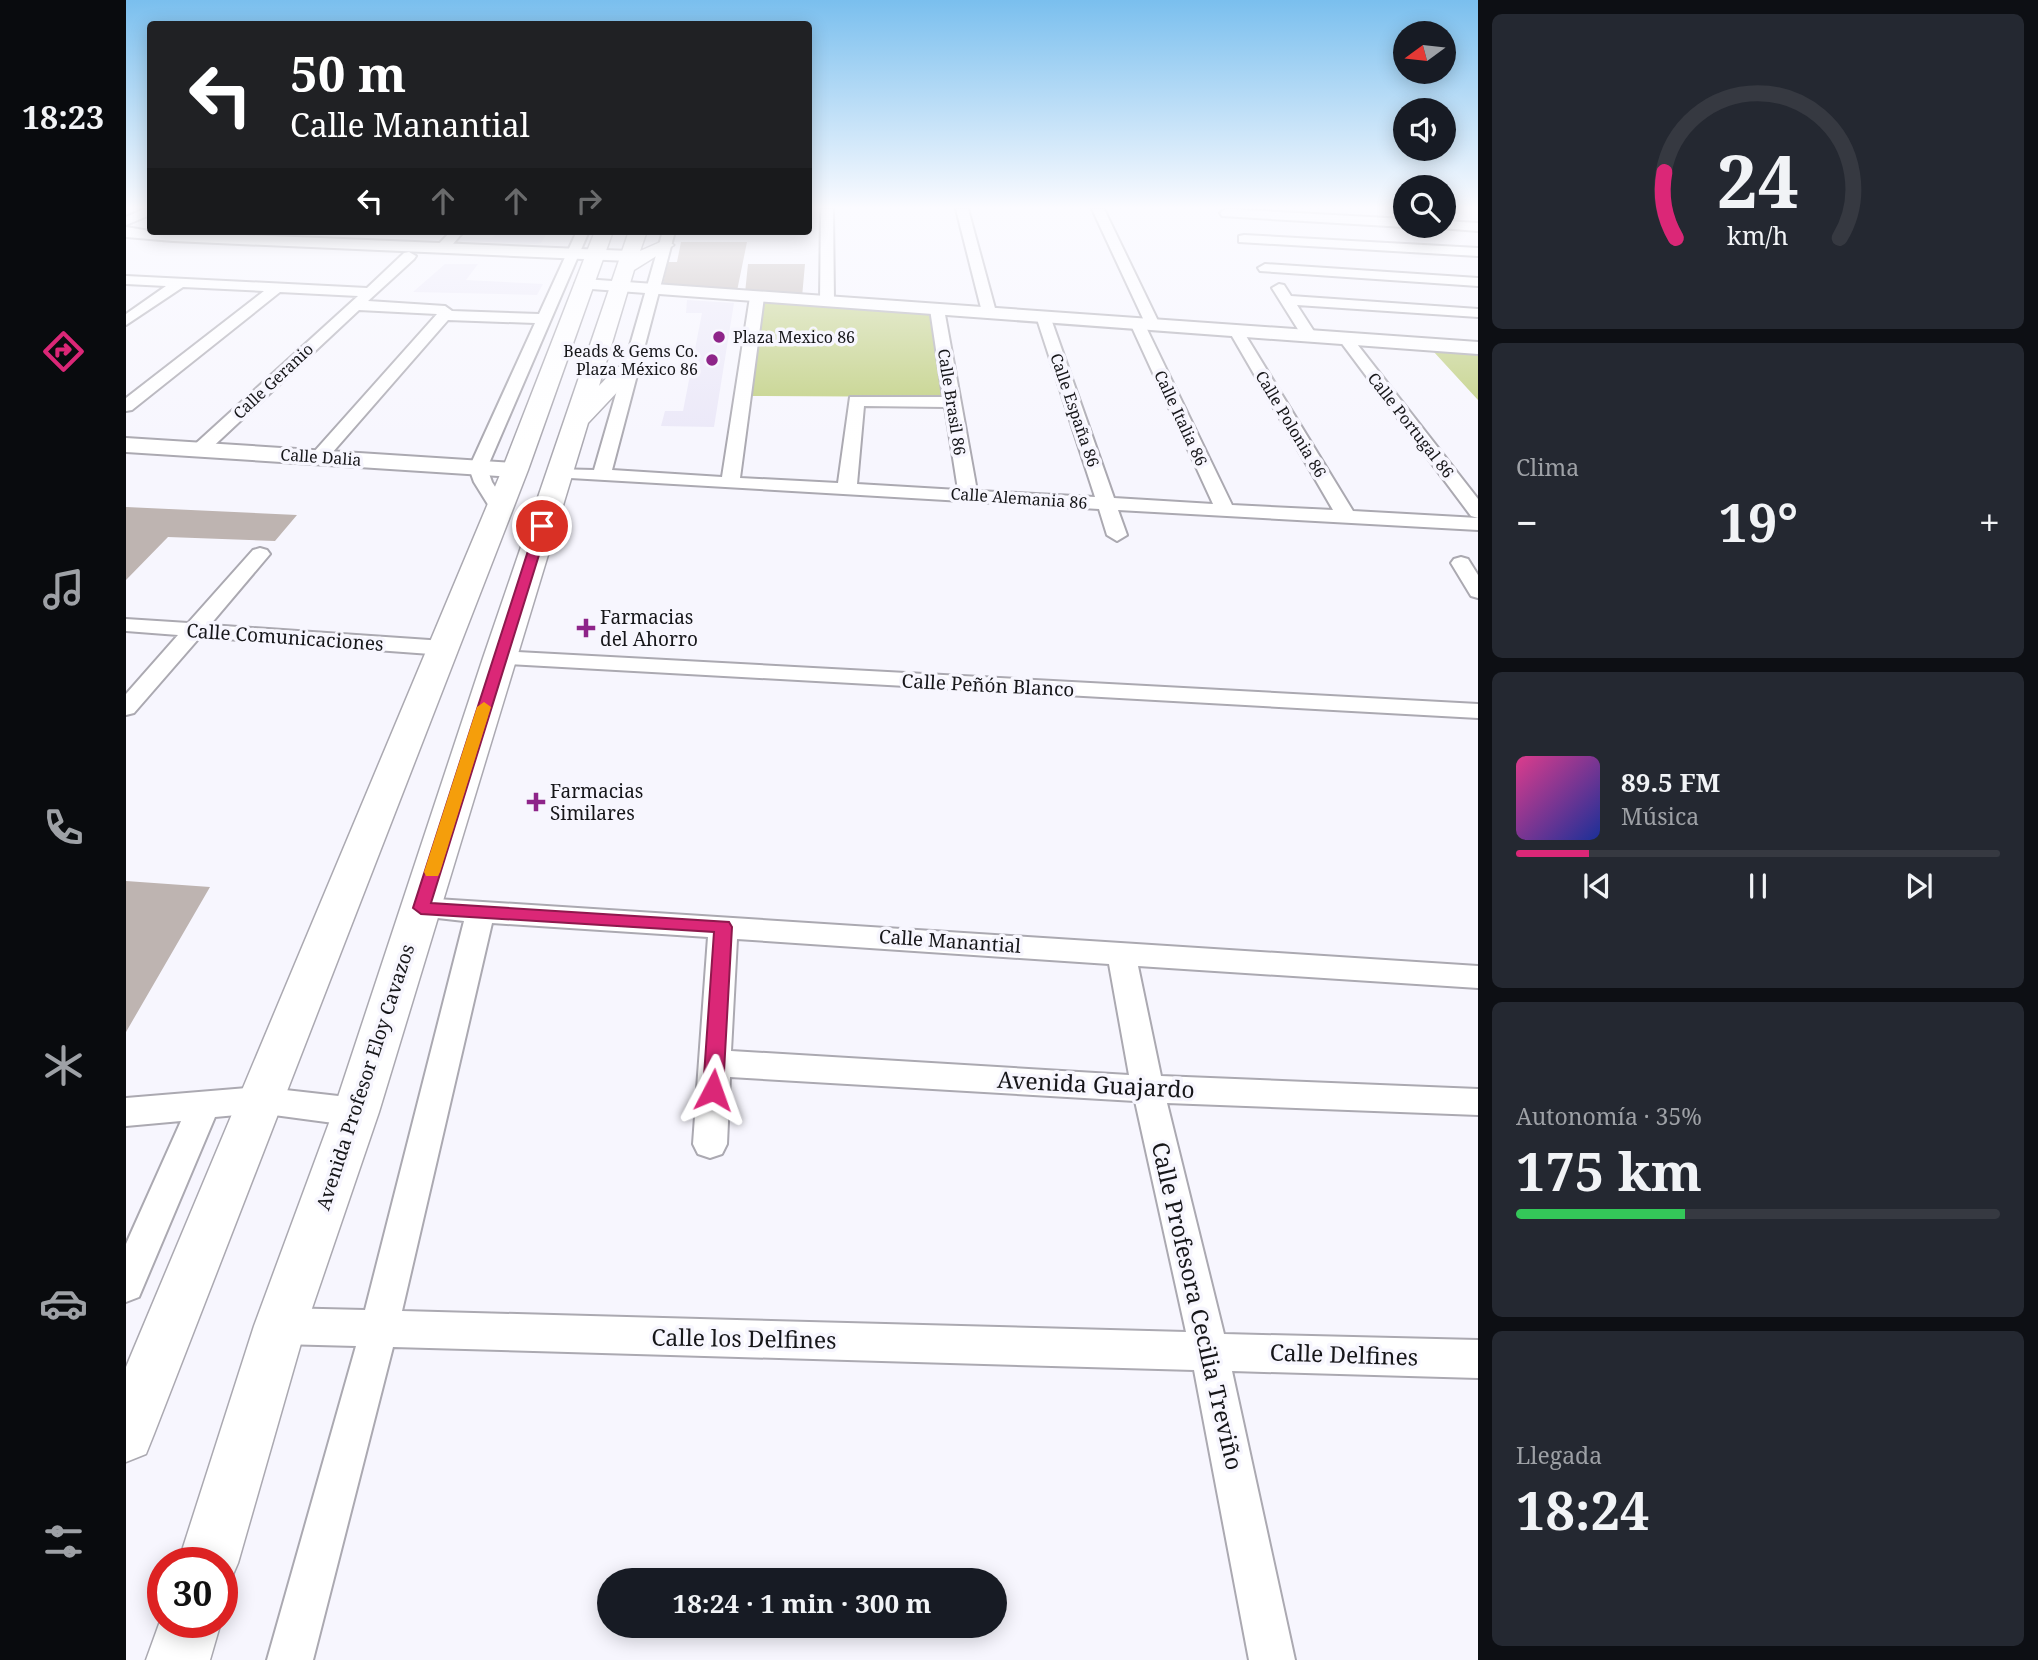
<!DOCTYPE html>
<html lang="es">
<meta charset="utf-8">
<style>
body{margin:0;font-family:"Noto Serif",serif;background:#242831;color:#f1f3f6;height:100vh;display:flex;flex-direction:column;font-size:26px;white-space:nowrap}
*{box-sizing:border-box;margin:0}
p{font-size:23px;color:#9ea1a6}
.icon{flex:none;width:38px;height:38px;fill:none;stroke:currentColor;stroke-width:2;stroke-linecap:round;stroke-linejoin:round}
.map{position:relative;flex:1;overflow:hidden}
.sheet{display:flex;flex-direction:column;gap:14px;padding:14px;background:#0d0f14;width:560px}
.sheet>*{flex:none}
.guide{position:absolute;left:21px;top:21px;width:665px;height:214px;border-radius:7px;box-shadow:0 4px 18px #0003;background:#202124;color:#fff;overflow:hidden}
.needle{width:46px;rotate:255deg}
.controls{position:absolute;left:1267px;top:21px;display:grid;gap:14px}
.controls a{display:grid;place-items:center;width:63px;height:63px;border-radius:50%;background:#171b24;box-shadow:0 4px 18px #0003;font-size:35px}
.speed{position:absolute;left:21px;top:1547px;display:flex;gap:14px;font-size:35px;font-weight:700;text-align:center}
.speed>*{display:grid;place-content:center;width:91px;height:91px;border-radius:50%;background:#171b24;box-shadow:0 4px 18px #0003;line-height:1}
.speed .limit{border:10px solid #d22;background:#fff;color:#111}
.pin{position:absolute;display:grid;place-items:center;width:60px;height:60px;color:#fff;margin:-30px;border:4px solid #fff;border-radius:50%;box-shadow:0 2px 7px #0007}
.me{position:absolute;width:77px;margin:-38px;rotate:4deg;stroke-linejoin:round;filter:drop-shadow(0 0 5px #0008)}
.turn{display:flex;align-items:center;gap:24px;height:147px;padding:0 28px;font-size:32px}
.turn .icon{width:91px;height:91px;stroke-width:2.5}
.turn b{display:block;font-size:49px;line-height:60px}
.lanes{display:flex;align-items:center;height:66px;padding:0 28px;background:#0003;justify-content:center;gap:35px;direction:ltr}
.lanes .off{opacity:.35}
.big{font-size:52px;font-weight:700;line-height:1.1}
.sheet .tile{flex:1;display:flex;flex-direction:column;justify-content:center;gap:10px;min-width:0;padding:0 24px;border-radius:10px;background:#242831}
.sheet .dial{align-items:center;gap:0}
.dial svg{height:182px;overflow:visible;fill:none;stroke:#363941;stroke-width:7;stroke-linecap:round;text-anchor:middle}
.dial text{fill:#f1f3f6;stroke:none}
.song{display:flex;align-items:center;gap:21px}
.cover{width:84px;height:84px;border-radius:10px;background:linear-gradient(135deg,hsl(330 70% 55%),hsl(230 70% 35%))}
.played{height:7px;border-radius:4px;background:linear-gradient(90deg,#db2777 15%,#363941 15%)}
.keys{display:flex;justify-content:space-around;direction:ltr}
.heat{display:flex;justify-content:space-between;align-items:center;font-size:38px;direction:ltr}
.charge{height:10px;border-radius:5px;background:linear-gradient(90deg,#34c759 35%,#363941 0)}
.trip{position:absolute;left:471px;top:1568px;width:410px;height:70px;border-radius:35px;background:#171b24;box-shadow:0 4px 18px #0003;font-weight:700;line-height:70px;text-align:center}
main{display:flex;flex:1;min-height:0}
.tab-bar{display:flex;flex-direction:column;width:126px;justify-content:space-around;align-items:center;background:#090b0e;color:#9ea1a6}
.tab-bar .icon{width:49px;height:49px}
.tab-bar .current{color:#db2777}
.tab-bar b{font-size:32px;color:#f1f3f6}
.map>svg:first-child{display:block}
</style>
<main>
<nav class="tab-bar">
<b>18:23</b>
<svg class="icon current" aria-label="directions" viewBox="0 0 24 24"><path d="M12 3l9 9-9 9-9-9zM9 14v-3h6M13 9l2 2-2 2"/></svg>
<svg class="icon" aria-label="music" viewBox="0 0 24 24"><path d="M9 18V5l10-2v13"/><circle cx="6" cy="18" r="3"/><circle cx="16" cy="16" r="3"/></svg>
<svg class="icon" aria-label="phone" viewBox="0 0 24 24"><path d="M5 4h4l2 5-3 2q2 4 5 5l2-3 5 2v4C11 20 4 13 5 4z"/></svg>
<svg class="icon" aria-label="climate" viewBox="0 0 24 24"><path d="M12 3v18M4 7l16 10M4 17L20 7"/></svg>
<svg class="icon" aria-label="car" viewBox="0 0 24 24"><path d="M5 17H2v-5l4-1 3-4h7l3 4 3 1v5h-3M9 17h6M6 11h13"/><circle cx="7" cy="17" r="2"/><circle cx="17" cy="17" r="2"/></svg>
<svg class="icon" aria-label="filters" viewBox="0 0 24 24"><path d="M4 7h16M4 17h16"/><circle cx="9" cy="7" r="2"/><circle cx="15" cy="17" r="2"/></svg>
</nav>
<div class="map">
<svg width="1352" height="1660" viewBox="0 0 1352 1660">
<rect width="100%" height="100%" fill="#f7f6fe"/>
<!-- built -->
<path fill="#ebe8f8" d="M 374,232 L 421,233 L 415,243 L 409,244 L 336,241 L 328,247 L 334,237 L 365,238 Z
M 319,264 L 352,264 L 340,280 L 417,284 L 411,295 L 287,292 Z
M 561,300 L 608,303 L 588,427 L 535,426 L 539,411 L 557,411 L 576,313 L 560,313 Z"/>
<!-- green -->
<path fill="#c0cf80" d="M 635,300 L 809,311 L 820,397 L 623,396 Z
M 1307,351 L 1352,354 L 1352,400 Z"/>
<!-- building -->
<path fill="#beb4b1" d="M 555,242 L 621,242 L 611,291 L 537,284 L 542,262 L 551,262 Z
M 622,264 L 679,264 L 676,297 L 619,293 Z
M 0,507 L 171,515 L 149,541 L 42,537 L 0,580 Z
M 0,881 L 84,887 L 0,1032 Z"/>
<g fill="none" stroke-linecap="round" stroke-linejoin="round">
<defs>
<path id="minor" d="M 18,209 L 24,209 L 24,215 L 0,225 L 0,217 Z
M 695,209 L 707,209 L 708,302 L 701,306 L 694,302 Z
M 830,209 L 842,209 L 870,312 L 868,315 L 858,315 L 856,312 Z
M 966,209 L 978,209 L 1034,325 L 1032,328 L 1022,328 L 1020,325 Z
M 1100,209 L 1279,219 L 1279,226 L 1283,226 L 1279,227 L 1096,216 L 1094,213 Z
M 1318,221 L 1352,223 L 1352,231 L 1314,228 L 1312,226 L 1318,226 Z
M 325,231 L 338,231 L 321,251 L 311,251 L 309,248 Z
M 451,231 L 463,231 L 361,468 L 366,482 L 382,507 L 380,511 L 366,511 L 348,482 L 343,468 L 409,323 L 322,320 L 199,461 L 193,462 L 184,457 L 187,453 L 311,314 L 233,310 L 79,454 L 67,454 L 64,450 L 67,446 L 232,296 L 154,292 L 6,410 L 0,411 L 0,398 L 138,291 L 57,287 L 0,325 L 0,314 L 40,286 L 0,284 L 0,276 L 241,288 L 278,253 L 283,252 L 290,256 L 288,259 L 242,301 L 319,306 L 326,311 L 413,314 Z
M 537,231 L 549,231 L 486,470 L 596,477 L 624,297 L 631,293 L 638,297 L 614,478 L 712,483 L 724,397 L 817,397 L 804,309 L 811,305 L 818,309 L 851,491 L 969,497 L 910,316 L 917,312 L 924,316 L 988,498 L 1087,504 L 1004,323 L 1011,319 L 1018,323 L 1106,505 L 1207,510 L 1103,331 L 1110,327 L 1117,331 L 1227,511 L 1352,518 L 1352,530 L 992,510 L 1001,535 L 991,541 L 981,535 L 973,509 L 427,477 L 424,473 L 427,469 L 468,470 ZM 738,406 L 819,407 L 832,490 L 731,484 Z
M 1118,235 L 1352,248 L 1352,256 L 1113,242 L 1113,236 Z
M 1139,264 L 1352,278 L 1352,286 L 1134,271 L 1132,268 Z
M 1153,284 L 1158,285 L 1165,296 L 1352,309 L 1352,317 L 1171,305 L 1191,336 L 1183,341 L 1178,339 L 1146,288 Z
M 1219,333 L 1224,335 L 1352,499 L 1352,518 L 1345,516 L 1214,341 L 1211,338 Z
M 134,548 L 141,550 L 144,554 L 84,625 L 318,641 L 326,643 L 329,648 L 326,653 L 318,655 L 74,637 L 8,713 L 0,715 L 0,694 L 52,635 L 0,631 L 0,619 L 62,623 L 127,550 Z
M 1335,557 L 1342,559 L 1352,575 L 1352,598 L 1345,596 L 1325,563 L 1328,559 Z
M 373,651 L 1352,704 L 1352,718 L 365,663 L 362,658 L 365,653 Z
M 295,898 L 1352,966 L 1352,988 L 1012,966 L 1035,1076 L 1352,1089 L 1352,1115 L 1041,1103 L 1098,1334 L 1352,1340 L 1352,1378 L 1106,1371 L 1169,1660 L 1123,1660 L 1068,1370 L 267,1347 L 187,1660 L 141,1660 L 230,1346 L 154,1344 L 141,1339 L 135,1326 L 141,1313 L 154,1308 L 239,1310 L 338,921 L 285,915 L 281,908 L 285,901 ZM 366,923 L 582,937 L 567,1144 L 572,1154 L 584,1158 L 596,1154 L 601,1144 L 604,1077 L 1009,1101 L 1060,1332 L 276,1311 ZM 611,939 L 983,964 L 1003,1075 L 605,1051 Z
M 133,1087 L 230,1098 L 242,1102 L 246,1112 L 242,1122 L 230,1126 L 133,1113 L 89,1117 L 13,1297 L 0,1302 L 0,1244 L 55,1121 L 0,1126 L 0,1098 Z"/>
<path id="tertiary" d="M 0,227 L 24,231 L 503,251 L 511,256 L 503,261 L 47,241 L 0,237 Z
M 458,279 L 1352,342 L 1352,354 L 452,288 L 449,284 L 452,280 Z
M 0,438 L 389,463 L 397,465 L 400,470 L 397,475 L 389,477 L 0,452 Z"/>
<path id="secondary" d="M 469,231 L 487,231 L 402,470 L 28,1434 L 20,1454 L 0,1462 L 0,1367 L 376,470 Z
M 503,231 L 521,231 L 514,251 L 539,240 L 548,245 L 508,270 L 473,386 C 484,375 493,360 510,364 L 513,369 L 462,423 L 253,1112 L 180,1326 L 112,1563 L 103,1584 L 96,1587 L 96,1563 L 52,1563 L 128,1326 L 207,1112 L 357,658 Z
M 37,1613 L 37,1622 L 95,1622 L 84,1660 L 20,1660 Z"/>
</defs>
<!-- minor casing -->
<use href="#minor" stroke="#aba9b1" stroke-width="4"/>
<!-- tertiary casing -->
<use href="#tertiary" stroke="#aba9b1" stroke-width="4"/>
<!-- secondary casing -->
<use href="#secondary" stroke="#aba9b1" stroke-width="3"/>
<!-- minor -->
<use href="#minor" fill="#fff" fill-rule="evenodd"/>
<!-- tertiary -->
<use href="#tertiary" fill="#fff" fill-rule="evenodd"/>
<!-- secondary -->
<use href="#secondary" fill="#fff" fill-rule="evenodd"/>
</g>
<!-- sky -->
<linearGradient id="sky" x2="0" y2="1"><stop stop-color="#7abfee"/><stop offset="0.47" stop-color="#fbfbff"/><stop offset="1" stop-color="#fbfbff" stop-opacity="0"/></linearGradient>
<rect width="1352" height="442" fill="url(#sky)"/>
<!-- route -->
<path fill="#db2777" stroke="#8e194d" stroke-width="2" d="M 416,522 L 422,526 L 305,903 L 603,922 L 606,927 L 597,1090 L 594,1096 L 587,1098 L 580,1096 L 577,1090 L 588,932 L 295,914 L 287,908 L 410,526 Z"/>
<!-- slow -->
<path fill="#f59e0b" d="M 358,702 L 365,707 L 314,872 L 312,876 L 300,876 L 298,872 L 351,707 Z"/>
<!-- markers -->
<g fill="#8e2489" stroke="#f7f6fe" stroke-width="2.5">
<circle cx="593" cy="337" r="7"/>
<circle cx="586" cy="360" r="7"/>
<path d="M456.5 617.5h7v7h7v7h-7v7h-7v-7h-7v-7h7z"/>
<path d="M406.5 791.5h7v7h7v7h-7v7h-7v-7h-7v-7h7z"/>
</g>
<g text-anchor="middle" stroke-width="7" stroke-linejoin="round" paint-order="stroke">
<!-- far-poi labels -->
<g font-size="16" fill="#161619" stroke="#f7f6fe" text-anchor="start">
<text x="607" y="343">Plaza Mexico 86</text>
<text x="572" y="357" text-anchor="end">Beads &amp; Gems Co.<tspan x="572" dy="18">Plaza México 86</tspan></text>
</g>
<!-- far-street labels -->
<g font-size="16" fill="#161619" stroke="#f7f6fe">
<text transform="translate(147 381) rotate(-43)" y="6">Calle Geranio</text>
<text transform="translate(826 402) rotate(81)" y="6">Calle Brasil 86</text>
<text transform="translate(949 410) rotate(71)" y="6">Calle España 86</text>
<text transform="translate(1055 418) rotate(65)" y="6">Calle Italia 86</text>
<text transform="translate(1165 424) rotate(59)" y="6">Calle Polonia 86</text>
<text transform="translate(1285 425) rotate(52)" y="6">Calle Portugal 86</text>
<text transform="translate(195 457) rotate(4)" y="6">Calle Dalia</text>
<text transform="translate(893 498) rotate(4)" y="6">Calle Alemania 86</text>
</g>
<!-- poi labels -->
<g font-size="19" fill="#161619" stroke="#f7f6fe" text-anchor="start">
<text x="474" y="624">Farmacias<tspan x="474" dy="22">del Ahorro</tspan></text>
<text x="424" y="798">Farmacias<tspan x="424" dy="22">Similares</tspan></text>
</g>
<!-- street labels -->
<g font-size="19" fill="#161619" stroke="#f7f6fe">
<text transform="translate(159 637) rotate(4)" y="7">Calle Comunicaciones</text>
<text transform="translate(862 685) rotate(3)" y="7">Calle Peñón Blanco</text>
<text transform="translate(824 941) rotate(4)" y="7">Calle Manantial</text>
<text transform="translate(239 1077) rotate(-72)" y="7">Avenida Profesor Eloy Cavazos</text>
</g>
<!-- near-street labels -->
<g font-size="23" fill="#161619" stroke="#f7f6fe">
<text transform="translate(970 1085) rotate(3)" y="8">Avenida Guajardo</text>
<text transform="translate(1071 1306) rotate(77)" y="8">Calle Profesora Cecilia Treviño</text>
<text transform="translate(618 1339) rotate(1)" y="8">Calle los Delfines</text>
<text transform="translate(1218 1355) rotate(2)" y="8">Calle Delfines</text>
</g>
</g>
</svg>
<div class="controls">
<a><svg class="needle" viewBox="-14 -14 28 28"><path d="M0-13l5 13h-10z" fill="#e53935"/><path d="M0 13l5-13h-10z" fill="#9ea1a6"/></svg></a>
<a><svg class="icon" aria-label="sound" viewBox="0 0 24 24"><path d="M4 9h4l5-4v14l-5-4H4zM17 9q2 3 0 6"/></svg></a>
<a><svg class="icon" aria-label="search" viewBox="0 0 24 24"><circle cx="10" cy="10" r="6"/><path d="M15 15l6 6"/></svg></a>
</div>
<div class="speed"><div class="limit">30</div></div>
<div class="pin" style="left:416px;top:526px;background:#d93025"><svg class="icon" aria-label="arrive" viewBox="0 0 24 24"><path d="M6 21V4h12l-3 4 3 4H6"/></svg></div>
<svg class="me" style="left:587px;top:1090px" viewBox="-20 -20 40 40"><path d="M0-17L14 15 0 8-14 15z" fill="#db2777" stroke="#fff" stroke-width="4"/></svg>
<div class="trip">18:24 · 1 min · 300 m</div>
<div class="guide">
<div class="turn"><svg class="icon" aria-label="left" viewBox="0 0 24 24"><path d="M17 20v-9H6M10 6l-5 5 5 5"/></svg><div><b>50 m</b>Calle Manantial</div></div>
<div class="lanes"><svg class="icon" aria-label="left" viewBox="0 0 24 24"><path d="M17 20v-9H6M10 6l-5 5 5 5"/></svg><svg class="icon off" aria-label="ahead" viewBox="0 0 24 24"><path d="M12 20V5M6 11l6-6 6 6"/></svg><svg class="icon off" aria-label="ahead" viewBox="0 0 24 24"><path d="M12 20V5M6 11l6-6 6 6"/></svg><svg class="icon off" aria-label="right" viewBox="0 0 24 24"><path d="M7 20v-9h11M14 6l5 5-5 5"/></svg></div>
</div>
</div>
<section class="sheet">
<div class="tile dial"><svg viewBox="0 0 100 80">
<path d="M14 69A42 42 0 1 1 86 69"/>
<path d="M14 69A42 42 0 0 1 9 40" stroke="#db2777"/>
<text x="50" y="56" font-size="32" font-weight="700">24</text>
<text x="50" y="72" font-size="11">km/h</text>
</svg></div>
<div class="tile"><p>Clima</p>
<div class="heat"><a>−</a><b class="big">19°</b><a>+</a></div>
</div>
<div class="tile">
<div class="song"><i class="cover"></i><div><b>89.5 FM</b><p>Música</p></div></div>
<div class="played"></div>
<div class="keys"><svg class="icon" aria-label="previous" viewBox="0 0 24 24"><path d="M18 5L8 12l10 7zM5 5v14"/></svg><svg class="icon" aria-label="pause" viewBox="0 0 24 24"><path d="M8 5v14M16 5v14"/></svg><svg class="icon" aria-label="next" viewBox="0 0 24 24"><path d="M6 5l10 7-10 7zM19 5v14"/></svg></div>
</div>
<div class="tile"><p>Autonomía · 35%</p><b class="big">175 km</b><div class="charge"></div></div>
<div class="tile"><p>Llegada</p><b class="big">18:24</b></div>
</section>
</main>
